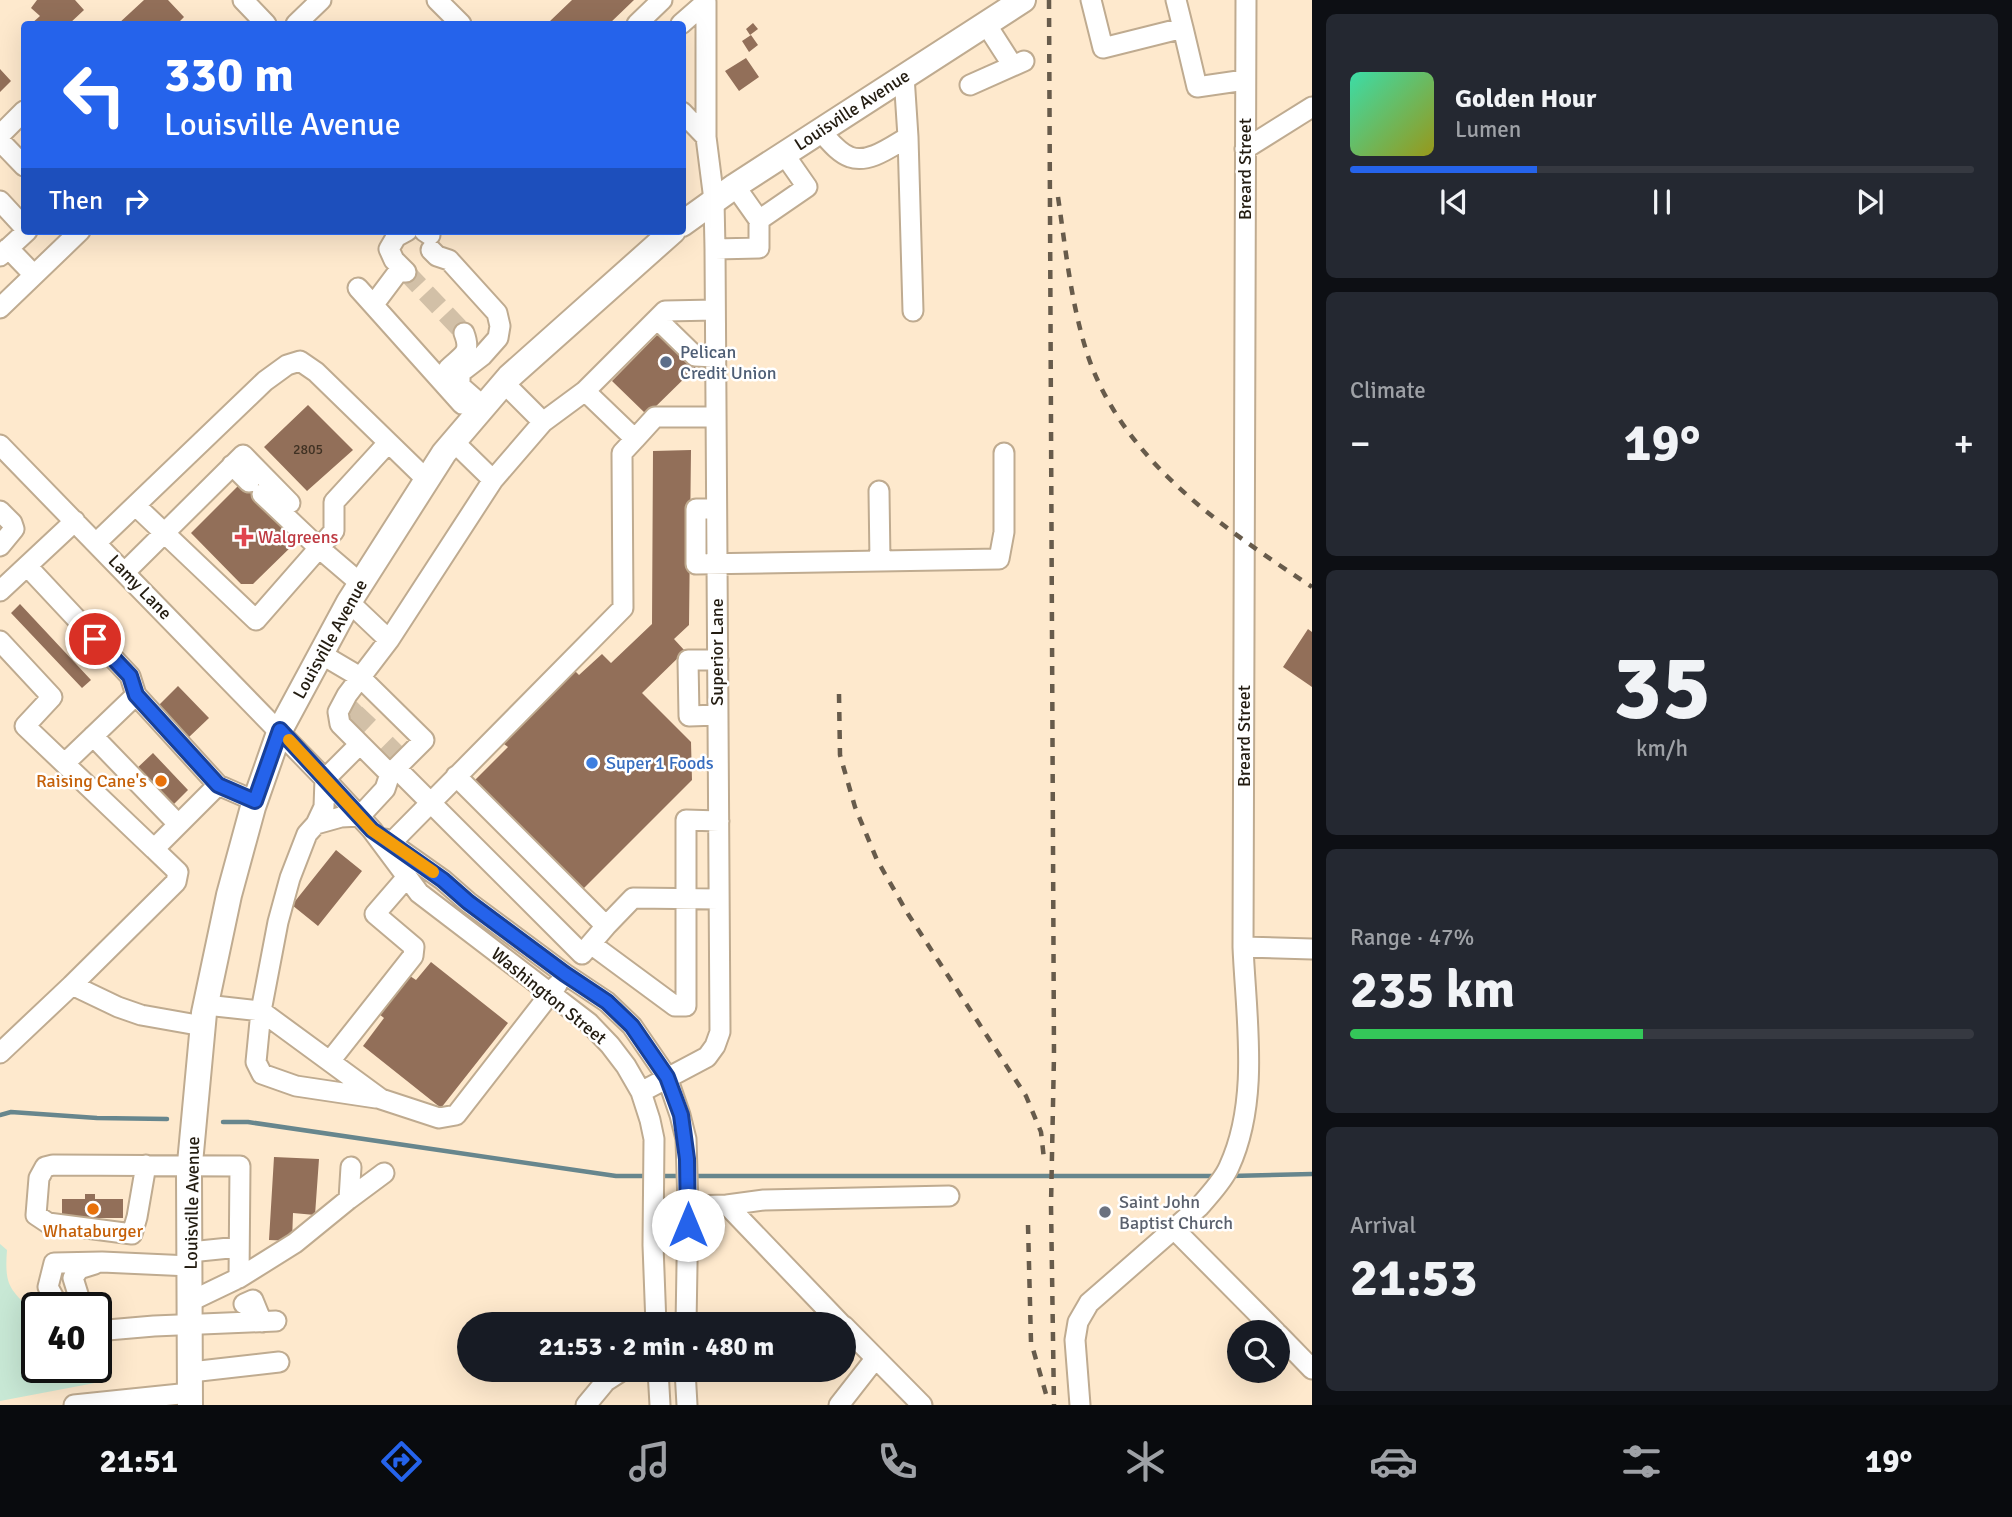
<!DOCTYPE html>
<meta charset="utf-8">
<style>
body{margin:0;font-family:Signika,sans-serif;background:#242831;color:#f1f3f6;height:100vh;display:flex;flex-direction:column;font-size:26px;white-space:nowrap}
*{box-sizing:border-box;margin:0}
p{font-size:23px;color:#9ea1a6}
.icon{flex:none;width:38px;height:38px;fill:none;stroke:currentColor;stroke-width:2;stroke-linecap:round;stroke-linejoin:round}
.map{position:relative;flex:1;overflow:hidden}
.details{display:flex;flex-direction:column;gap:14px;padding:14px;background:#0d0f14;width:700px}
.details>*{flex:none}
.guide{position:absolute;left:21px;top:21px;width:665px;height:214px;border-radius:7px;box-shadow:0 7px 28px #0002;background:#2563eb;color:#fff;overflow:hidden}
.buttons{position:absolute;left:1227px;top:1320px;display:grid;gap:14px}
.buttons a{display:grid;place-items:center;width:63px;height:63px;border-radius:50%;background:#171b24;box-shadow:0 7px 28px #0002;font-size:35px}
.speed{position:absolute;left:21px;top:1292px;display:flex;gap:14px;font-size:35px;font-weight:700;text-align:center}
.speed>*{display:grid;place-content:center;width:91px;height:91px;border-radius:50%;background:#171b24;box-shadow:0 7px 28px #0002;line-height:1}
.speed .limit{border:4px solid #111;border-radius:10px;background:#fff;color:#111}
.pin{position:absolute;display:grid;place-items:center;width:60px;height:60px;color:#fff;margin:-30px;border:4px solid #fff;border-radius:50%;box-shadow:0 2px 7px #0007}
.me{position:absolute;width:77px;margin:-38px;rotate:0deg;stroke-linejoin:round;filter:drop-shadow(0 0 5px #0008)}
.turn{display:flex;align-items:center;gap:24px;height:147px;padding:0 28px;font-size:32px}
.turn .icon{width:91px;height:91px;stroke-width:2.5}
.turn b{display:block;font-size:49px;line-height:60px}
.then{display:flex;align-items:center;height:66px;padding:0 28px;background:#0003;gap:14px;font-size:26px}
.big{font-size:52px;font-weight:700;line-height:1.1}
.details .widget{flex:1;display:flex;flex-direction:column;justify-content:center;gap:10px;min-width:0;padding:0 24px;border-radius:10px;background:#242831}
.details .dial{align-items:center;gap:0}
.dial b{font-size:91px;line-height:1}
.song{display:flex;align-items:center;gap:21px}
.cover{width:84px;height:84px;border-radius:10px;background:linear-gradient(135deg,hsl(160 70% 55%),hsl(60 70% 35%))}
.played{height:7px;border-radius:4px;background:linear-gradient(90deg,#2563eb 30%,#363941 30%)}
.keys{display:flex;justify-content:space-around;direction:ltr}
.heat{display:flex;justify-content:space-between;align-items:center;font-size:38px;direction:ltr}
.charge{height:10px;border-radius:5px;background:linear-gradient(90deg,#34c759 47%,#363941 0)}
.trip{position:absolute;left:457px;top:1312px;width:399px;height:70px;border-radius:35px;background:#171b24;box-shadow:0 7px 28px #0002;font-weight:700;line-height:70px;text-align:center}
.menu{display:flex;height:112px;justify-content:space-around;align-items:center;background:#090b0e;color:#9ea1a6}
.menu .icon{width:49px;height:49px}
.menu .current{color:#2563eb}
.menu b{font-size:32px;color:#f1f3f6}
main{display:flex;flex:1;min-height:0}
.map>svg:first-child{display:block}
</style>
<main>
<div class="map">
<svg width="1312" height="1405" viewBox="0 0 1312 1405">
<rect width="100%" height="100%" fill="#fee9cd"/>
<!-- green -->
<path fill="#c8e8d5" d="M 0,1244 L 7,1250 C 4,1289 11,1289 37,1316 L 37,1367 L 86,1367 L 100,1382 L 0,1401 Z"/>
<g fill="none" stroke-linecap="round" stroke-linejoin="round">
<!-- stream -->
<path stroke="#67868d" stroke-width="4.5" d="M 0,1115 L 11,1112 L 97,1118 L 167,1119
M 223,1122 L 248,1122 L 616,1176 L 648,1176
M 661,1176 L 683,1176
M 692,1176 L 1215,1176
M 1231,1176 L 1312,1174"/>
</g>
<!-- building -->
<path fill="#926f59" d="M 37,0 L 75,0 L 84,10 L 69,24 L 31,24 L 40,16 L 31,8 Z
M 144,0 L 168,0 L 184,17 L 177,24 L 118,24 Z
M 572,0 L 634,0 L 609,24 L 551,24 L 549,22 Z
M 753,23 L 758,29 L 750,35 L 746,29 Z
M 751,35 L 758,45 L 749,52 L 742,41 Z
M 746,58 L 759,77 L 739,91 L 725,71 Z
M 0,69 L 11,81 L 0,92 Z
M 661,331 L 697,366 L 647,415 L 612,381 Z
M 308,405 L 353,450 L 307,491 L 264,447 Z
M 691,450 L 689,625 L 674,639 L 685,651 L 642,693 L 691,742 L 692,780 L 582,890 L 473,782 L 508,747 L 504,744 L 575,671 L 579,675 L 602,654 L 611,663 L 652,624 L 653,451 Z
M 241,483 L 297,541 L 253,584 L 241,584 L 191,533 Z
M 20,604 L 91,680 L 82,688 L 11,613 Z
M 1308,629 L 1312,632 L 1312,687 L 1283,667 Z
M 178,686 L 209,718 L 188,738 L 157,707 Z
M 153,753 L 188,790 L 170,808 L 134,771 Z
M 336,850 L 362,871 L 318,926 L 292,905 Z
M 431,962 L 508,1023 L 441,1108 L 363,1046 L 384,1018 L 379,1014 L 410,976 L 416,980 Z
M 274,1157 L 319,1159 L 315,1215 L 293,1213 L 292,1241 L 269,1240 Z
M 85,1194 L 95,1194 L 95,1199 L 123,1199 L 123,1218 L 98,1218 L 98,1225 L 90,1225 L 90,1218 L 62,1218 L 62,1199 L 85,1199 Z"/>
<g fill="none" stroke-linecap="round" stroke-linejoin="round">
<!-- minor-tunnel -->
<path stroke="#d2c0a7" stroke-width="19" stroke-dasharray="19 10" stroke-linecap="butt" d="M 406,272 L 464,333
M 346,718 L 367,697
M 356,727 L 376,706
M 386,757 L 407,736"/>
<defs>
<path id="minor" d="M 243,0 L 266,24
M 437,0 L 461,24
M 1091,0 L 1103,48 L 1183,28 L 1176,0
M 296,24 L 321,0
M 637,24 L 662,0
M 986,24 L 1013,66
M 1183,28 L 1197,87 L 1245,80
M 970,85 L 1024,61
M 682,112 L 706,137
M 820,131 C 828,139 838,153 850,157 C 869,164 892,146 908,137 L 904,76
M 0,135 L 24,111
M 908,137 L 913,311
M 0,141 L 24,166
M 1245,149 L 1312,107
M 735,186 L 759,220
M 0,201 L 24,227
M 424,231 L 430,235
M 8,248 L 34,275
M 715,249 L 759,248 L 759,220 L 807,187 L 784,154
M 431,250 L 437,256 L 449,260 L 497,313 L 500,326 L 498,338 L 482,356 L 460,373 L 460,386 L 484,407
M 0,256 L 27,231
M 406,272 L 394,260 L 389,249 L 396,237 L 407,231
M 358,288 L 462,404
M 374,304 L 401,268
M 0,308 L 80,231
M 657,319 L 695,356 L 715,357
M 448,369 C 462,355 472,354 464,333
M 504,383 L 543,422
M 585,391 L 635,439 L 655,417 L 716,417
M 454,442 L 493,480
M 0,445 L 325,779 L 372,830 L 419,893 L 589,1023 L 610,1045 L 626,1066 L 641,1092 L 650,1120 L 654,1139 L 653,1245 L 656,1325
M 232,465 L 249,482
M 879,491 L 880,561
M 136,506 L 256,620 L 319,548 L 262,494
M 716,509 L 696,509 L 696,564 L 999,559 L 1004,532 L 1004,453
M 0,511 L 12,523 L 14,529 L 0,546
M 96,543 L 265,381 L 287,365 L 300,361 L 316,372 L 427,480
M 27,566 L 130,676 L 136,695 L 218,785
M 125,572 L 243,455 L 290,503
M 360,583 L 319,548 L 334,531 L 334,502 L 388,443
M 0,591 L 75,521
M 349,602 L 389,640
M 0,641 L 52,697 L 25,726 L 154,849
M 321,654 L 360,677 L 424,740 L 390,774
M 718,660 L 688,660 L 689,716 L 718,715
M 93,736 L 178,824
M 360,744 L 325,779 L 324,807 L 316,824 L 307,834 L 290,878 L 278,922 L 261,1011 L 256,1062 L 262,1074 L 296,1086 L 376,1098
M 65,763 L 136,695
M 396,768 L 582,954 L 606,926 L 456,776
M 316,824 L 341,817 L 360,816 L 385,789 L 390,774 L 340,724 L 338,712 L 347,695 L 389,640 L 493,480 L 543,422 L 585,391 L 665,311 L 715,310
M 385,839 L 443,880 L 468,902 L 565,974 L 607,1002 L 632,1026 L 667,1077 L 680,1115 L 686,1139 L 688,1206 L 686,1325
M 391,843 L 623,608 L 622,453 L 635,439
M 606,926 L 633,898 L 719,899
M 591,944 L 675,1006 L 686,1006 L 686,820 L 719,821
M 1243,947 L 1312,949
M 72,985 L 176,882 L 178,872 L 154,849 L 218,785 L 255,801
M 206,1005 L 261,1011 L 381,1099 L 439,1118 L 456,1115 L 557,985
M 0,1053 L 72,985 L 118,1007 L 141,1015 L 203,1026
M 330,1061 L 413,956 L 414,947 L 375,914 L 407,877
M 641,1092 L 707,1057 L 715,1046 L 720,1032 L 715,249 L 714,200 L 706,137 L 706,2 L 681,24
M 146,1165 L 137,1217 L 132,1234 L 48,1223 L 36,1215 L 39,1178 L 45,1167 L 53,1165 L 240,1166 L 239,1278
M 349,1199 L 384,1173
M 727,1205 L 764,1200 L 949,1196
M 688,1206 L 727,1205 L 842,1325
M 1174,1229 L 1276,1332
M 190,1252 L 239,1247
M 191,1301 L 239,1278 L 295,1243 L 349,1199 L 351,1167
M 244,1304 L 253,1300 L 262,1322
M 59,1307 L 48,1287 L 54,1263 L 102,1262 L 190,1266
M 82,1307 L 73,1278 L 79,1269 L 95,1264
M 844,1326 L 922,1405
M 96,1331 L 154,1326 L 276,1321
M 1278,1334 L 1312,1369
M 658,1370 L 660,1405
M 685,1370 L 687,1405
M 191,1372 L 279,1362
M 74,1405 L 190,1393
M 586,1405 L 606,1381 L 623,1370
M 839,1405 L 875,1359
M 1080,1405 L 1075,1340 L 1078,1322 L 1089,1303 L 1200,1206 C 1210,1194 1223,1181 1229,1167 C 1260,1100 1246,1018 1243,947 L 1246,0"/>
<path id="major" d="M 682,224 L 735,186 L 1023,0
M 190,1405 L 189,1174 L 204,1013 L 229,895 L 253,807 L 280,730 L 349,602 L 444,453 L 509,377 L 673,231"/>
</defs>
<!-- minor casing -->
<use href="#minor" stroke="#bfab90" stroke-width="23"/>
<!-- major casing -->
<use href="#major" stroke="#bfab90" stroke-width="28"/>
<!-- minor -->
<use href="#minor" stroke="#fff" stroke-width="19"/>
<!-- major -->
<use href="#major" stroke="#fff" stroke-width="24"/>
<!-- rail -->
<path stroke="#675b4b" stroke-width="4.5" stroke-dasharray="9 9" stroke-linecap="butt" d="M 1049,0 L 1054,1055 L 1051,1205 L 1054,1405
M 1058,197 C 1066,251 1071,306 1089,359 C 1126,463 1225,529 1312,587
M 839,694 L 840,755 L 855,807 L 877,860 L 908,914 L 1026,1096 L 1041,1132 L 1044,1159
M 1028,1225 L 1031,1342 L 1048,1401"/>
</g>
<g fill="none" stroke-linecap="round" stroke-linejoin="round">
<defs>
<path id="route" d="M 95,639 L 130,676 L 136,695 L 218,785 L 255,801 L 280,730 L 372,830 L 443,880 L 468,902 L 565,974 L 607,1002 L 632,1026 L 667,1077 L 681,1115 L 687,1159 L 688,1225"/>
</defs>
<!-- route casing -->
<use href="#route" stroke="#184099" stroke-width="18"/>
<!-- route -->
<use href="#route" stroke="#2563eb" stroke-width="12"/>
<!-- slow -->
<path stroke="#f59e0b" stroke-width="12" d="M 289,740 L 372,830 L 433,872"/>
</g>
<!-- markers -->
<circle fill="#5c6f8a" stroke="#fff" stroke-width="2.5" cx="666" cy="362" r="7"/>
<path fill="#e0444e" stroke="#fff" stroke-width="2.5" d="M240.5 526.5h7v7h7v7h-7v7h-7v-7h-7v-7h7z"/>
<circle fill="#3f7fe0" stroke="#fff" stroke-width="2.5" cx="592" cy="763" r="7"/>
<g fill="#e8710a" stroke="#fff" stroke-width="2.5">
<circle cx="161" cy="781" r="7"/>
<circle cx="93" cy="1209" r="7"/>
</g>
<circle fill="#6b7280" stroke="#fff" stroke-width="2.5" cx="1105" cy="1212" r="7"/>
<g text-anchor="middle" stroke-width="5" stroke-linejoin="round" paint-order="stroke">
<!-- number labels -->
<g font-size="14" fill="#3f3123">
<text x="308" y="454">2805</text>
</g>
<!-- street labels -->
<g font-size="18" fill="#231c11" stroke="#fff">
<text transform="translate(852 110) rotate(-33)" y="6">Louisville Avenue</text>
<text transform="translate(1245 169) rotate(-90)" y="6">Breard Street</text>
<text transform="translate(140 587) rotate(46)" y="6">Lamy Lane</text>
<text transform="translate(330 639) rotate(-61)" y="6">Louisville Avenue</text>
<text transform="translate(717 652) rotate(-90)" y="6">Superior Lane</text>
<text transform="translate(1244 736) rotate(-90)" y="6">Breard Street</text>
<text transform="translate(549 996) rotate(39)" y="6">Washington Street</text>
<text transform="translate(192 1203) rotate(-89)" y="6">Louisville Avenue</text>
</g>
<!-- service labels -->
<g font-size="18" fill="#4e5e75" stroke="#fff" text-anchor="start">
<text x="680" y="358">Pelican<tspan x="680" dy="21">Credit Union</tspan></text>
</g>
<!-- health labels -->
<g font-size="18" fill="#be3a42" stroke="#fff" text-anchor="start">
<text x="258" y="543">Walgreens</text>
</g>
<!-- shop labels -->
<g font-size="18" fill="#366cbe" stroke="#fff" text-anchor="start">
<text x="606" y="769">Super 1 Foods</text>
</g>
<!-- food labels -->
<g font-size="18" fill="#c56008" stroke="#fff" text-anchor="end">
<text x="147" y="787">Raising Cane's</text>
<text x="93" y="1237" text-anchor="middle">Whataburger</text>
</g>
<!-- worship labels -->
<g font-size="18" fill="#5b616d" stroke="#fff" text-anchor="start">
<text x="1119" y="1208">Saint John<tspan x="1119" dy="21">Baptist Church</tspan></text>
</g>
</g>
</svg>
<div class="buttons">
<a><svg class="icon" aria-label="search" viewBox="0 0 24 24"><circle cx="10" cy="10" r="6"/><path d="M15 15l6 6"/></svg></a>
</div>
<div class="speed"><div class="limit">40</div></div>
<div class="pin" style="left:95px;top:639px;background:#d93025"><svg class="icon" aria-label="arrive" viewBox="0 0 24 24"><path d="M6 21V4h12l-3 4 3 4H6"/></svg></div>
<svg class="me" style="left:688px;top:1225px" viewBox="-20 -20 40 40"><circle r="19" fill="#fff"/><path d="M0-13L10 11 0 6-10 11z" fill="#2563eb"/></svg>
<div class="trip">21:53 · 2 min · 480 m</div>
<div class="guide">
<div class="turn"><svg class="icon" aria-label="left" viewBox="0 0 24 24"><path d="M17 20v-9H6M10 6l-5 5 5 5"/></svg><div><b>330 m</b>Louisville Avenue</div></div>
<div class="then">Then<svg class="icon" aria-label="right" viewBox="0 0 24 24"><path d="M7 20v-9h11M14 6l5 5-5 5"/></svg></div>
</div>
</div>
<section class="details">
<div class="widget">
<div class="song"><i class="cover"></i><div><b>Golden Hour</b><p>Lumen</p></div></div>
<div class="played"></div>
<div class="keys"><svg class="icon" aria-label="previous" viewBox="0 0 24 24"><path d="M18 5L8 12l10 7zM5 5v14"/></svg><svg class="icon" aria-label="pause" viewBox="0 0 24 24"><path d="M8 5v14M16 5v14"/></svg><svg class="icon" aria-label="next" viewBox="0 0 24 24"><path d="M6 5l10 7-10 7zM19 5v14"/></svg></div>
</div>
<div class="widget"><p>Climate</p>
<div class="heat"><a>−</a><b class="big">19°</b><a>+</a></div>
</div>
<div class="widget dial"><b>35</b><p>km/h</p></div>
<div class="widget"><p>Range · 47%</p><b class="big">235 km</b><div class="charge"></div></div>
<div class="widget"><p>Arrival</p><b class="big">21:53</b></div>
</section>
</main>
<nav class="menu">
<b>21:51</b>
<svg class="icon current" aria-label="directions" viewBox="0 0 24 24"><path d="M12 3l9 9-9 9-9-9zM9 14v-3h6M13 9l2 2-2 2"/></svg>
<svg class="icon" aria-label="music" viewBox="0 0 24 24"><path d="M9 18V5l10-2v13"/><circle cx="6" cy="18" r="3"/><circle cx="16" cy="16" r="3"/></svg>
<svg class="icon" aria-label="phone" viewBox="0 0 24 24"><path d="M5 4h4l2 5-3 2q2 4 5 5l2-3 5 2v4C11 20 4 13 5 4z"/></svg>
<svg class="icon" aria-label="climate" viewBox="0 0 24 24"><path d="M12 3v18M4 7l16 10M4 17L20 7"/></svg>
<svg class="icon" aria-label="car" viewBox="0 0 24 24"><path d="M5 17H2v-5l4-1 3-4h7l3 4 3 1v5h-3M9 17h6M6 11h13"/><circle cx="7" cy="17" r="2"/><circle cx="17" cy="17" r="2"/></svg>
<svg class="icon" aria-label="filters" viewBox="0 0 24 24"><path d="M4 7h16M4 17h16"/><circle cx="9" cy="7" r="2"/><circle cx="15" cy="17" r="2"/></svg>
<b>19°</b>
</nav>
